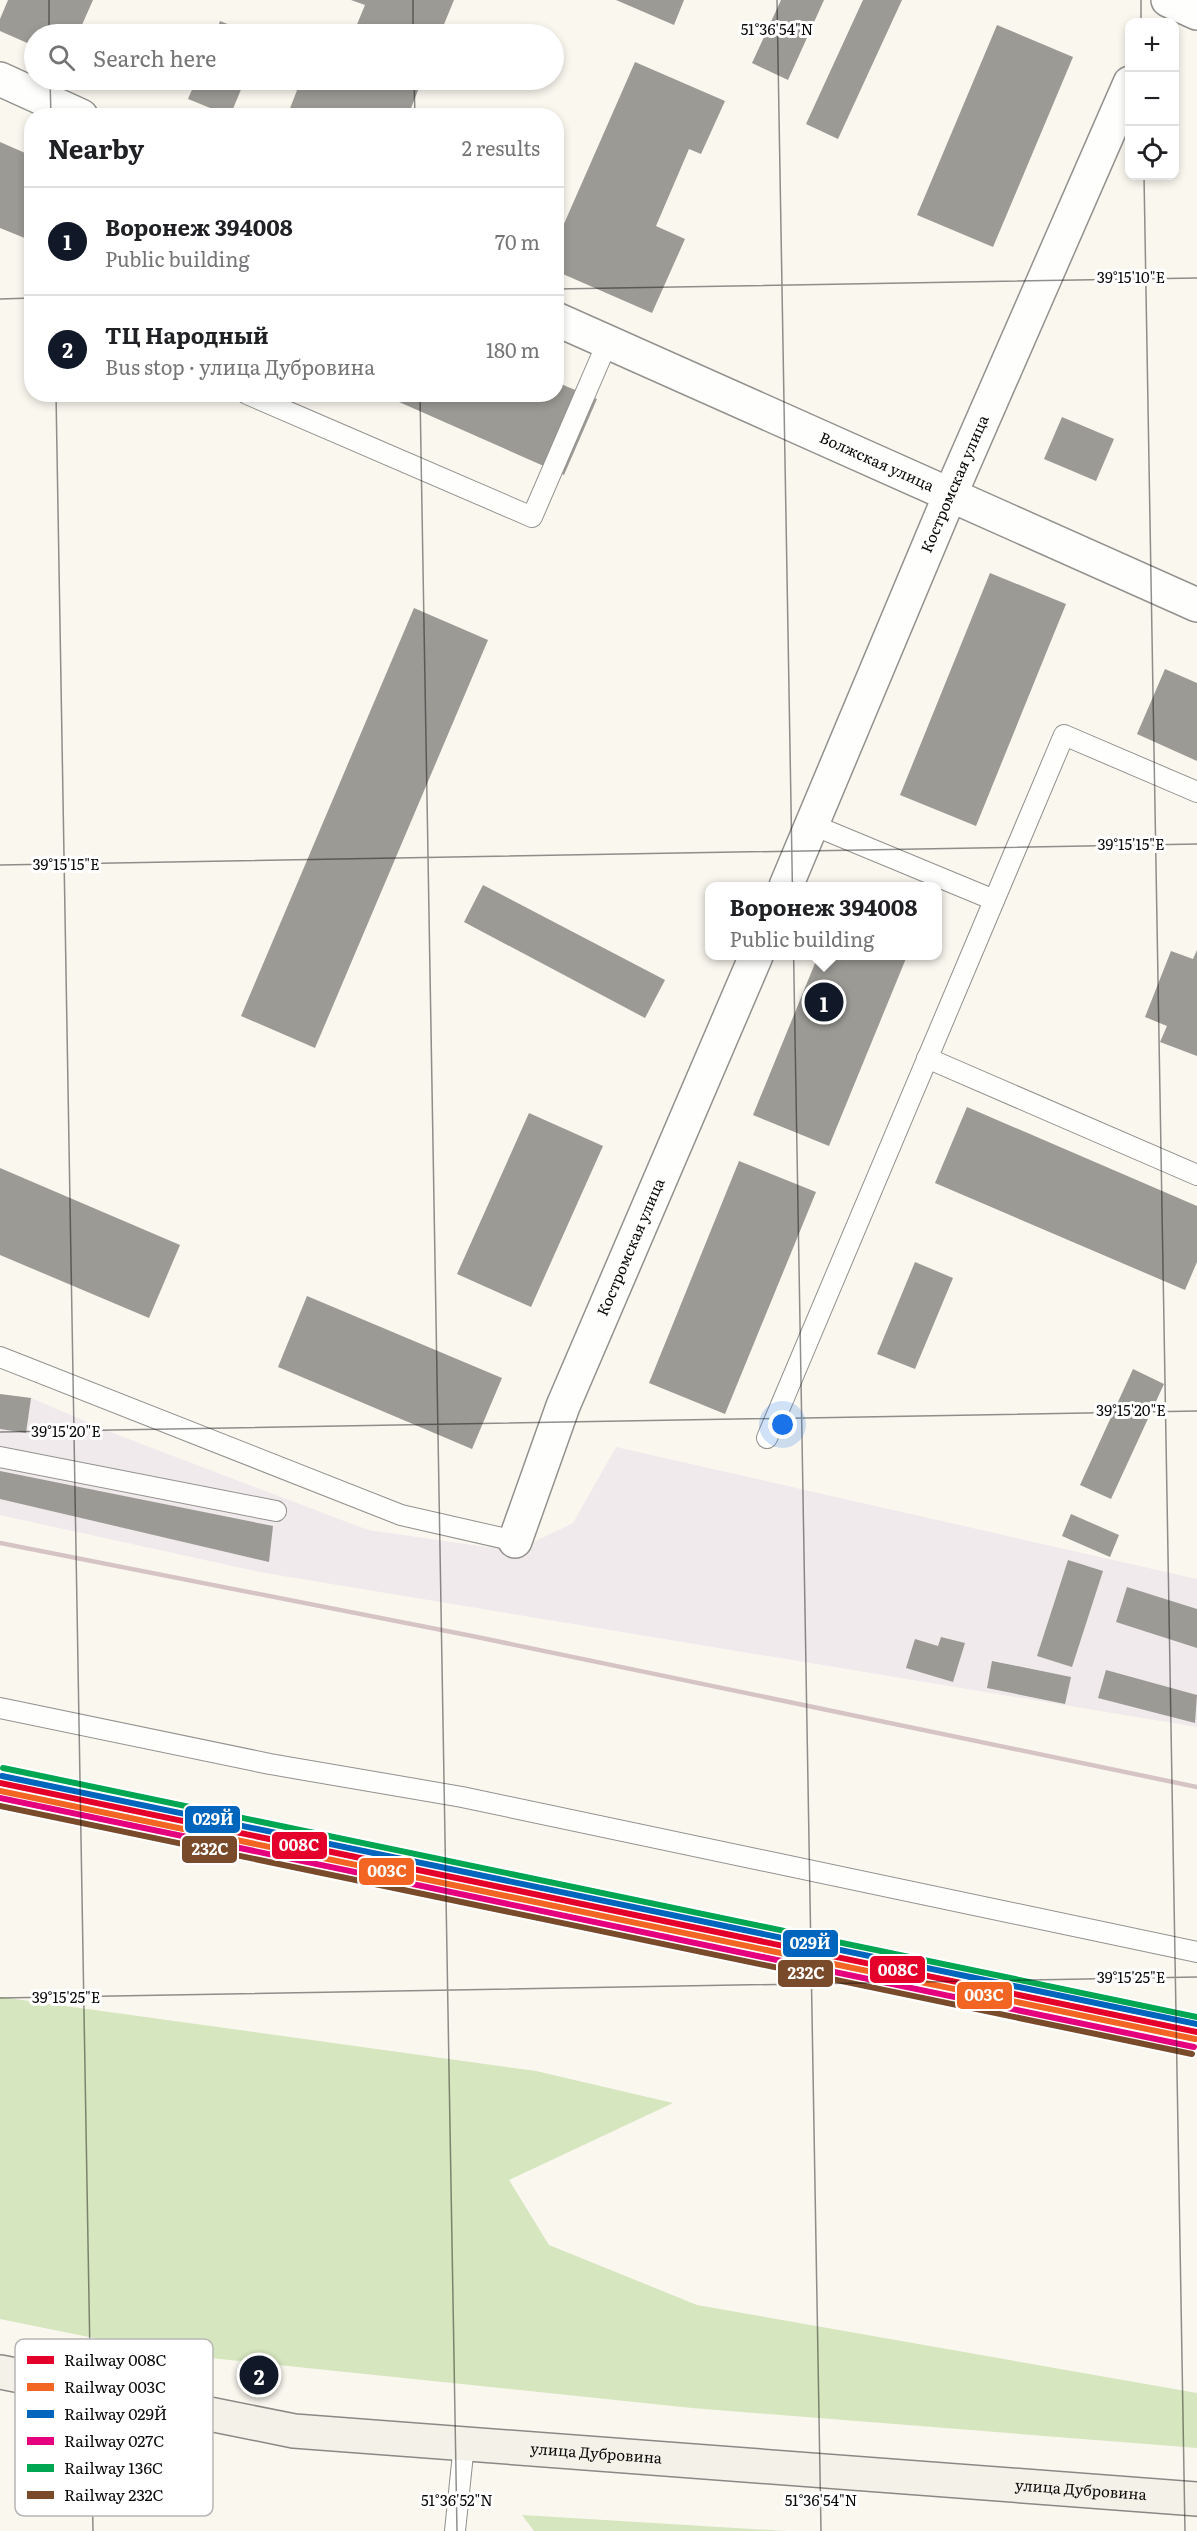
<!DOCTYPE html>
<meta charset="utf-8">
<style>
:root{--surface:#fff;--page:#f2f2f2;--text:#202124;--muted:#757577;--line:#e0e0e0;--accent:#111827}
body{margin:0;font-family:Literata,serif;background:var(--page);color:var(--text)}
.controls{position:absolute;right:18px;top:18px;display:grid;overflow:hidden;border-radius:12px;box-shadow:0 3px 9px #0003}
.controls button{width:54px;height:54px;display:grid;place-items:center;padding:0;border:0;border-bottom:2px solid var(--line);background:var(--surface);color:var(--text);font:30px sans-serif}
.you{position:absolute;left:783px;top:1425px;width:21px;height:21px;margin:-15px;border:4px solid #fff;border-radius:50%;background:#1a73e8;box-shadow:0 0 0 9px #1a73e833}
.badge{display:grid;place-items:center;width:39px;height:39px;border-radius:50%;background:var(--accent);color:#fff;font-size:20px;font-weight:700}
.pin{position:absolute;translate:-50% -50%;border:3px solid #fff;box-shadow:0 2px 6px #0006}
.popup{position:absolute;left:705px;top:882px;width:237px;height:78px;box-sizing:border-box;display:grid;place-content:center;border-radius:12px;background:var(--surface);filter:drop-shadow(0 2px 4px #0005);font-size:20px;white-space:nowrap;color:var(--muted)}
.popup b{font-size:22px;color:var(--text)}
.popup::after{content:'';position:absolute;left:50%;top:100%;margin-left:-12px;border:12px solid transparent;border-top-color:var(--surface)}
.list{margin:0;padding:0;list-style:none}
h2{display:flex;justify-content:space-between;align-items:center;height:78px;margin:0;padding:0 24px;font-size:26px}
h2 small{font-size:20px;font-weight:400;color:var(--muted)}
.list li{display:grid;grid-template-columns:39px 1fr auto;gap:18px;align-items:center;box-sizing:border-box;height:108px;padding:0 24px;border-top:2px solid var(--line)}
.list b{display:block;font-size:22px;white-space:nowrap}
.list p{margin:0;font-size:20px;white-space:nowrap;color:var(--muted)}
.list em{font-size:20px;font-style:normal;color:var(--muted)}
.icon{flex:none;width:33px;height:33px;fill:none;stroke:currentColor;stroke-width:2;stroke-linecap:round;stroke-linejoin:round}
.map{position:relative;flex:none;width:1197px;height:2531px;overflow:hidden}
.search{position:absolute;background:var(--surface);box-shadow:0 3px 9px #0003;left:24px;top:24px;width:540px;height:66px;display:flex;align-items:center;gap:15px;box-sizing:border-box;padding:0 21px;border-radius:33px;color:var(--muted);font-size:22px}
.panel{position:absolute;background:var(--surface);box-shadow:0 3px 9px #0003;left:24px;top:108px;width:540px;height:294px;border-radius:24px}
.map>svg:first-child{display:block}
.industrial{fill:#f0eaec}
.forest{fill:#d6e6be}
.building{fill:#9c9a95}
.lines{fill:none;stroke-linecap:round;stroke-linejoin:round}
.lane-casing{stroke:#93918e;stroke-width:22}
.street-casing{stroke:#93918e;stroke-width:36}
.secondary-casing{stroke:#898884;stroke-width:36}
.lane{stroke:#fefefd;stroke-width:20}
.street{stroke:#fefefd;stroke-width:33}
.secondary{stroke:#f4f2e8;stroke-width:33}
.rail{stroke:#d6c4c5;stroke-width:4.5}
.rail-1-casing{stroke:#fff;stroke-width:10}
.rail-2-casing{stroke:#fff;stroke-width:10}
.rail-3-casing{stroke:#fff;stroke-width:10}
.rail-4-casing{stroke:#fff;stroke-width:10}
.rail-5-casing{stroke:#fff;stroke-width:10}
.rail-6-casing{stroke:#fff;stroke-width:10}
.rail-1{stroke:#e4002b;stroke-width:6}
.rail-2{stroke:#f26522;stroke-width:6}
.rail-3{stroke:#0065bd;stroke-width:6}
.rail-4{stroke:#e5007d;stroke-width:6}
.rail-5{stroke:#00a651;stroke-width:6}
.rail-6{stroke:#7a4b2a;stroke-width:6}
.ticks{fill:none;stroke:#0b0b0b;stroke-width:1.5;stroke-opacity:0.45}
.labels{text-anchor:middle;stroke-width:6;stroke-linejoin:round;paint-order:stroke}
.street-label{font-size:15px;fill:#0b0b0b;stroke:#fff}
.key{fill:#fff;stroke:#b6b6b6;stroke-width:1.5}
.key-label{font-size:16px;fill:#0b0b0b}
.ticks-label{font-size:15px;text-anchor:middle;fill:#0b0b0b;stroke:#fff;stroke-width:6;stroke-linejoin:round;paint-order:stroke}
.line-badge{stroke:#fff;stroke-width:2}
.badge-label{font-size:16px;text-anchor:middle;font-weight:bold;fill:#fff}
</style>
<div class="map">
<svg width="1197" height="2531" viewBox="0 0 1197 2531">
<rect width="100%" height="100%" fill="#faf7ef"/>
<polygon class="industrial" points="0,1394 31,1398 118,1435 368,1530 515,1551 573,1523 616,1447 1197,1579 1197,1727 259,1572 0,1515"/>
<g class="forest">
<polygon points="0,1997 536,2071 673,2103 509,2180 549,2245 697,2305 1197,2393 1197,2448 692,2408 173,2354 0,2319"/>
<polygon points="522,2515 786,2531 534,2531"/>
</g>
<g class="building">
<polygon points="8,0 93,0 78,34 34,34 34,46 0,31 0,19"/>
<polygon points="351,0 454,0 440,34 353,34 365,5"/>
<polygon points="616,0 684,0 674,25"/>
<polygon points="781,0 824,0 788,80 752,63"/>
<polygon points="863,0 902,0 838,139 806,124"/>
<polygon points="220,21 252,34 215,34"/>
<polygon points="997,25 1073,57 993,247 917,215"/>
<polygon points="635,62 725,101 701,154 689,149 656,226 685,239 652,313 556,271 556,242"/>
<polygon points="196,80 245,80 230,116 188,99"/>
<polygon points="301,80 327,80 334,82 335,80 422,80 408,116 287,116"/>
<polygon points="0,142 32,156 32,241 0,228"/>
<polygon points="556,382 597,399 564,475 381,394 556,394"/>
<polygon points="1062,417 1114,439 1096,481 1044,459"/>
<polygon points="990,573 1066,604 976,826 900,795"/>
<polygon points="414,608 488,640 315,1048 241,1016"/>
<polygon points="1165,669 1197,683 1197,761 1137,734"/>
<polygon points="483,885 665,980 645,1018 464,922"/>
<polygon points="1197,950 1197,1056 1160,1042 1167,1026 1145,1017 1171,951 1193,959"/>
<polygon points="818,956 907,956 829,1146 753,1115"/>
<polygon points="967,1107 1197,1206 1197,1262 1185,1290 935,1183"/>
<polygon points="529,1113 603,1146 531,1307 457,1274"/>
<polygon points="739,1161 816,1192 725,1414 649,1383"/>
<polygon points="0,1168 180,1245 149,1318 0,1255"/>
<polygon points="915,1262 953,1278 915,1369 877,1354"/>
<polygon points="307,1296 502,1378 472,1449 278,1367"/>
<polygon points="1133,1369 1164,1384 1111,1499 1080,1485"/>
<polygon points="0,1394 31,1398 26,1433 0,1429"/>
<polygon points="0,1471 273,1526 269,1562 0,1499"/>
<polygon points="1071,1514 1119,1535 1110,1557 1062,1536"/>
<polygon points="1068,1560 1103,1571 1072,1667 1037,1656"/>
<polygon points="1127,1587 1197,1609 1197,1648 1116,1622"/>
<polygon points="941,1637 965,1643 953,1682 906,1668 915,1639 938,1646"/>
<polygon points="992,1661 1071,1677 1065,1704 987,1688"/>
<polygon points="1106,1670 1197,1695 1195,1723 1098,1698"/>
</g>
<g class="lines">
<g class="lane-casing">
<g id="lane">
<polyline points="247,394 532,517 608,341"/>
<polyline points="813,825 994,900"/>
<polyline points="927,1058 1197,1175"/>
<polyline points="0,1357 401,1515 515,1541"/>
<polyline points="767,1438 1064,735 1197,792"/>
<polyline points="0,1457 276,1511"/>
<polyline points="0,1708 270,1764 462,1797 1197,1952"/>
<polyline points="455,2531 464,2444"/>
</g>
</g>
<g class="street-casing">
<g id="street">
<polyline points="1168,0 1197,13"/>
<polyline points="0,79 81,116"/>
<path id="s1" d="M556 319 1197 605"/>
<path id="s2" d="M786 886 950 495 1130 83"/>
<path id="s3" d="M515 1541 563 1406 756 956"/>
</g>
</g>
<g class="secondary-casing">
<g id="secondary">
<path id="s4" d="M0 2372 294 2431 1197 2499"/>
</g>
</g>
<use href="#lane" class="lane"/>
<use href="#street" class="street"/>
<use href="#secondary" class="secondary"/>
<polyline class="rail" points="0,1543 472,1636 1197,1787"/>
<g class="rail-1-casing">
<polyline id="rail-1" points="0,1783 1197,2032"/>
</g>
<g class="rail-2-casing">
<polyline id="rail-2" points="0,1791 1195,2039"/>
</g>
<g class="rail-3-casing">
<polyline id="rail-3" points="2,1776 1197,2024"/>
</g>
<g class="rail-4-casing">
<polyline id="rail-4" points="0,1798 1194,2047"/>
</g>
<g class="rail-5-casing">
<polyline id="rail-5" points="3,1768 1197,2017"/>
</g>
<g class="rail-6-casing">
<polyline id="rail-6" points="0,1806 1192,2054"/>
</g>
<use href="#rail-1" class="rail-1"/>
<use href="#rail-2" class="rail-2"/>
<use href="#rail-3" class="rail-3"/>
<use href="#rail-4" class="rail-4"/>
<use href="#rail-5" class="rail-5"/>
<use href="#rail-6" class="rail-6"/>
</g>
<path class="ticks" d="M49 0V34M413 0V34M777 0 821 2531M1141 0V22M50 80 51 116M414 80 415 116M1144 176 1185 2531M556 289 1197 278M0 299 32 298M56 394 93 2531M420 394 457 2531M0 865 1197 844M0 1432 1197 1411M0 1998 1197 1977"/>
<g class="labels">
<g class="street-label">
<text dy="5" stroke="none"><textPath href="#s1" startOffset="351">Волжская улица</textPath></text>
<text dy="5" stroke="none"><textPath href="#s2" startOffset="436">Костромская улица</textPath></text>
<text dy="5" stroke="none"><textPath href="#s3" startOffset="316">Костромская улица</textPath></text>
<text dy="5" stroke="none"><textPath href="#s4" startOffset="603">улица Дубровина</textPath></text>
<text dy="5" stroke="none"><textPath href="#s4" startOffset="1089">улица Дубровина</textPath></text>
</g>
</g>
<rect x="15" y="2339" width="198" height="177" rx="9" class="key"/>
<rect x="27" y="2356" width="27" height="8" fill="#e4002b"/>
<rect x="27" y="2383" width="27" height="8" fill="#f26522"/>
<rect x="27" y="2410" width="27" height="8" fill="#0065bd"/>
<rect x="27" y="2437" width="27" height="8" fill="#e5007d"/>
<rect x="27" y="2464" width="27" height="8" fill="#00a651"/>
<rect x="27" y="2491" width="27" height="8" fill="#7a4b2a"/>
<g class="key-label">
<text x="64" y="2366">Railway 008С</text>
<text x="64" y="2393">Railway 003С</text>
<text x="64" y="2420">Railway 029Й</text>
<text x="64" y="2447">Railway 027С</text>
<text x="64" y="2474">Railway 136С</text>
<text x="64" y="2501">Railway 232C</text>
</g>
<g class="ticks-label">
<text x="777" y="35">51°36'54"N</text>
<text x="1131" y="283">39°15'10"E</text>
<text x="1131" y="850">39°15'15"E</text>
<text x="66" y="870">39°15'15"E</text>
<text x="1131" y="1416">39°15'20"E</text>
<text x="66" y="1437">39°15'20"E</text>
<text x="1131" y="1983">39°15'25"E</text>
<text x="66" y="2003">39°15'25"E</text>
<text x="457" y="2506">51°36'52"N</text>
<text x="821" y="2506">51°36'54"N</text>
</g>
<g class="line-badge">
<rect x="184" y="1805" width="57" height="29" rx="6" fill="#0065bd"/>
<rect x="271" y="1831" width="57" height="29" rx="6" fill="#e4002b"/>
<rect x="181" y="1835" width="57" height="29" rx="6" fill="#7a4b2a"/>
<rect x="358" y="1857" width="57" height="29" rx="6" fill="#f26522"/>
<rect x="782" y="1929" width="57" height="29" rx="6" fill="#0065bd"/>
<rect x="869" y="1955" width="57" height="29" rx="6" fill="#e4002b"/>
<rect x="777" y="1959" width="57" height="29" rx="6" fill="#7a4b2a"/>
<rect x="956" y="1981" width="57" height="29" rx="6" fill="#f26522"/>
</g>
<g class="badge-label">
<text x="213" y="1825">029Й</text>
<text x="299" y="1851">008С</text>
<text x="210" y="1855">232C</text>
<text x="387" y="1877">003С</text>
<text x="810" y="1949">029Й</text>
<text x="898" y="1976">008С</text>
<text x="806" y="1979">232C</text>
<text x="984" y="2001">003С</text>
</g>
</svg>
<div class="controls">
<button>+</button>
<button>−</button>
<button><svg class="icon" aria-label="locate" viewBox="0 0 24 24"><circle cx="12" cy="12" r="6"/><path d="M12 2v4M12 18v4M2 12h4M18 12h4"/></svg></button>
</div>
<div class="you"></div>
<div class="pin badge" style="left:824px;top:1002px">1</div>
<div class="popup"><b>Воронеж 394008</b>Public building</div>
<div class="pin badge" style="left:259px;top:2375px">2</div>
<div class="search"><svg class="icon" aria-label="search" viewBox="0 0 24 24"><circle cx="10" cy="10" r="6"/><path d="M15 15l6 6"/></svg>Search here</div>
<section class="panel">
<h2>Nearby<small>2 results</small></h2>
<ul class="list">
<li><span class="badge">1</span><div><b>Воронеж 394008</b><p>Public building</p></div><em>70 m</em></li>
<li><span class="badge">2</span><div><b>ТЦ Народный</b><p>Bus stop · улица Дубровина</p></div><em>180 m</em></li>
</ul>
</section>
</div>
